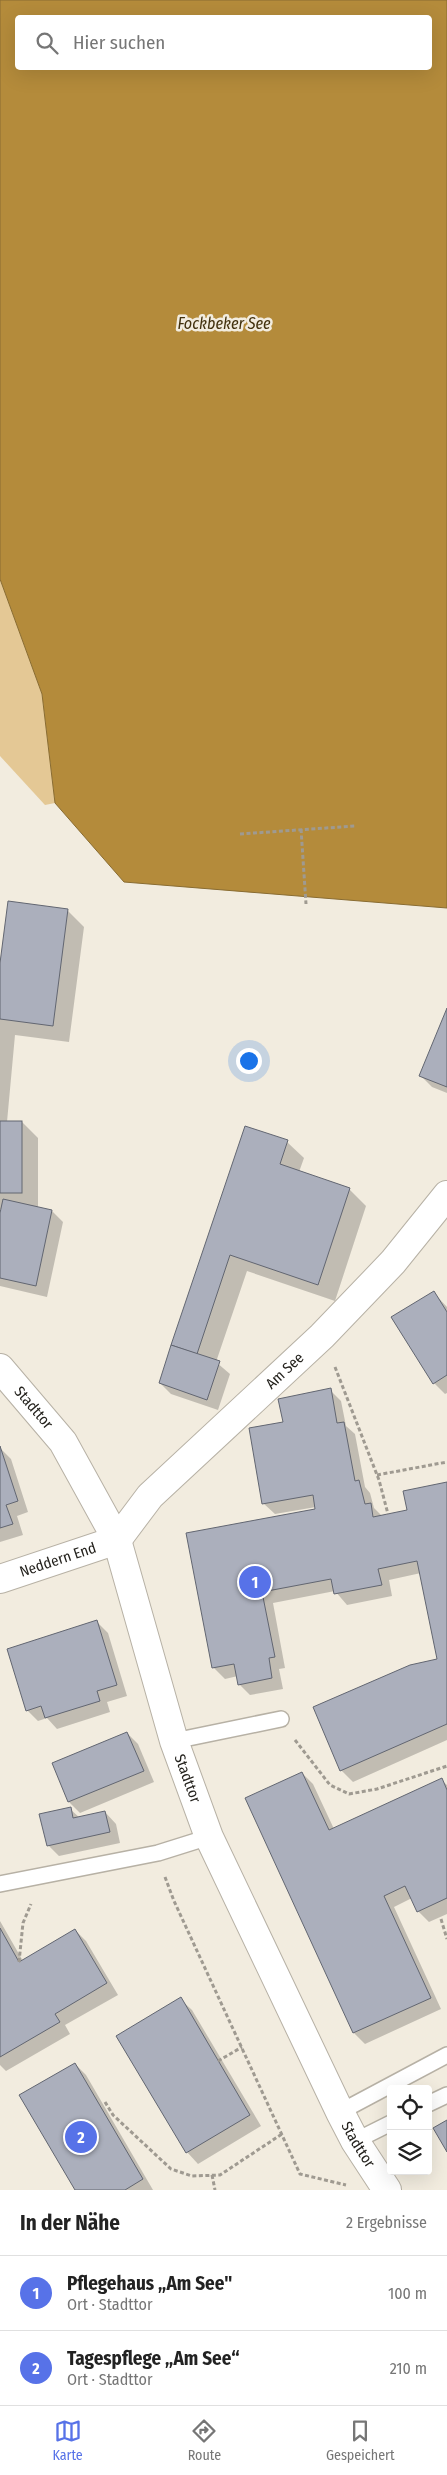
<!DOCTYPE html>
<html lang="de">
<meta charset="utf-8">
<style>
:root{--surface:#fff;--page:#f2f2f2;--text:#222;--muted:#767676;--line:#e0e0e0;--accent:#5772e8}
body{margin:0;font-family:"Fira Sans Condensed",sans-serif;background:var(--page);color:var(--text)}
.controls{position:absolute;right:15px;bottom:15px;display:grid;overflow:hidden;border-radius:5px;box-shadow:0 5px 20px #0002}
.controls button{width:45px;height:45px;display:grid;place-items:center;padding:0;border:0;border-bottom:1px solid var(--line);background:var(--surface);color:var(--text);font:25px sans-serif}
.you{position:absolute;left:248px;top:1060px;width:18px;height:18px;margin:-12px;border:4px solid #fff;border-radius:50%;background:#1a73e8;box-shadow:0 0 0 8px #1a73e833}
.badge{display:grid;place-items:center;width:32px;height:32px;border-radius:50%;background:var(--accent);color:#fff;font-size:16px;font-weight:700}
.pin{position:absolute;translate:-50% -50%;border:2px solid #fff;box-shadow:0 1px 5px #0006}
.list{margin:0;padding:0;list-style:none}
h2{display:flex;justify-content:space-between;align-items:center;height:65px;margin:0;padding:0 20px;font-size:21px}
h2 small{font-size:16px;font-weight:400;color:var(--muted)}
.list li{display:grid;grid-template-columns:32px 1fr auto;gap:15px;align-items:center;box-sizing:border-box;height:75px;padding:0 20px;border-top:1px solid var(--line)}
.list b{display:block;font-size:19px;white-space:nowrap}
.list p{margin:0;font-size:16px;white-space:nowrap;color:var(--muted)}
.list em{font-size:16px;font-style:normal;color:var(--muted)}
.icon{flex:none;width:28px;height:28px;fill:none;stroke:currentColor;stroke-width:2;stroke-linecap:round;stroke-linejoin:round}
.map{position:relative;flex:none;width:447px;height:2190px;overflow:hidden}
.search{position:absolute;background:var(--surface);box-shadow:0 5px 20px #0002;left:15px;right:15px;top:15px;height:55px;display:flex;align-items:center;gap:12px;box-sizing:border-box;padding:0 18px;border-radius:5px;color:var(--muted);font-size:19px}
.sheet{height:215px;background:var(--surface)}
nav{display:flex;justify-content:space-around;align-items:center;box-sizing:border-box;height:70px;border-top:1px solid var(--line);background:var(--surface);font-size:14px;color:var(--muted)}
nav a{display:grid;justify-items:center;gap:2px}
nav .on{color:var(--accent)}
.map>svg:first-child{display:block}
.green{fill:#e4c895}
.water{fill:#b48b3b;stroke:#896c32;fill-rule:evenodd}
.shadow{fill:#0003}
.building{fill:#abafbc;stroke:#626671}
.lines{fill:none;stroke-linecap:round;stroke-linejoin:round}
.lane-casing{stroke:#b7b1a5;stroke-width:18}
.street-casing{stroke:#b7b1a5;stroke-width:30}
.path{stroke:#9f9a91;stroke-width:3;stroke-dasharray:4 2.5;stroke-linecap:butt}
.lane{stroke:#fff;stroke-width:15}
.street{stroke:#fff;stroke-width:28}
.labels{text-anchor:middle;stroke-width:5;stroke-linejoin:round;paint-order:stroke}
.street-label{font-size:15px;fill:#24221d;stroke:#f2ecdf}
.water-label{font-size:16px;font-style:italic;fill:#42310e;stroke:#f2ecdf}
</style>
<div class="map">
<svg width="447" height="2190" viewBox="0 0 447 2190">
<rect width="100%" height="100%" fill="#f2ecdf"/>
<polygon class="green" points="0,579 42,694 55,803 45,805 0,756"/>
<path class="water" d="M0 0H447V908L124 882 55 803 42 694 0 579ZM18 18H430V68H18Z"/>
<g class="shadow">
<polygon points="67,910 84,927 69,1042 15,1035 7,1122 22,1122 38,1138 38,1208 52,1211 63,1222 47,1297 0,1286 0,1219 2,1209 0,1209 0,972"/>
<polygon points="447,1011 447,1093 432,1087 421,1076"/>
<polygon points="287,1142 304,1158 299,1172 350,1190 366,1206 335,1301 247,1271 216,1362 230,1374 218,1410 171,1394 160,1383"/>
<polygon points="433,1292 447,1307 447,1393 445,1394 434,1383"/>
<polygon points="330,1390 341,1401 346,1426 355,1434 365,1487 370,1493 374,1508 382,1516 408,1511 447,1483 447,1740 353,1782 341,1770 438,1660 421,1573 389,1580 392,1596 347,1605 335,1591 273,1603 285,1668 279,1669 283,1689 250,1695 239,1684 238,1676 225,1679 213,1667 187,1534 316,1510 316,1507 275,1514 263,1503 284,1423"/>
<polygon points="0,1448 11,1459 28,1512 17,1516 23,1535 0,1542"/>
<polygon points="97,1622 108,1633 127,1696 107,1702 110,1712 57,1729 47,1718 38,1721 27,1710"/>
<polygon points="127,1733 138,1744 154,1782 80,1813 69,1802 53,1764"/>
<polygon points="302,1773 313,1784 334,1829 441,1780 447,1785 447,1914 429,1922 418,1911 412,1898 394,1907 441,2009 365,2044 354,2033"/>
<polygon points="70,1809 80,1818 105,1812 116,1824 120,1843 59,1856 48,1845"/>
<polygon points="0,1921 23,1961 75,1930 86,1941 118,1995 65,2025 70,2034 6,2071 0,2065"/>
<polygon points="180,1999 192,2010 261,2126 198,2164 187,2152"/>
<polygon points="75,2064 86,2075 153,2190 77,2190"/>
</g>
<g class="building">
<polygon points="8,901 68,909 53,1026 0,1019 0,963"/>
<polygon points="447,1008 447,1087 419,1076"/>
<rect x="0" y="1121" width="22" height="72"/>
<polygon points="245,1126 288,1140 280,1164 350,1188 318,1285 230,1255 197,1354 171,1345"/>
<polygon points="3,1199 52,1210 36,1286 0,1278 0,1213"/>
<polygon points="434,1291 447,1312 447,1375 433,1384 391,1317"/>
<polygon points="171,1345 220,1361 207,1400 159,1383"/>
<polygon points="331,1388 337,1423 344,1422 355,1481 359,1480 365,1504 371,1503 373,1517 407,1510 403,1491 447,1482 447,1724 340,1771 313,1707 410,1665 437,1659 417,1561 378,1569 382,1585 334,1594 331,1579 262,1592 275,1657 269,1658 272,1678 238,1685 234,1664 212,1668 186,1533 315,1509 313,1495 262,1504 249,1428 283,1422 278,1399"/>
<polygon points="0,1446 18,1501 6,1505 13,1524 0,1528"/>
<polygon points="97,1620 117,1685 97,1691 100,1701 45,1718 41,1706 26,1711 7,1649"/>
<polygon points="127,1732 144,1771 68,1802 52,1763"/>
<polygon points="302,1772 329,1830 442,1778 447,1790 447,1898 417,1912 405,1886 384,1896 431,1998 353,2033 245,1798"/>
<polygon points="71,1807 73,1818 105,1811 110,1832 47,1846 39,1814"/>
<polygon points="0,1928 19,1962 75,1929 107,1983 55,2014 60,2022 0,2057"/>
<polygon points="181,1997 250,2115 186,2153 116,2036"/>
<polygon points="75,2063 143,2179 125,2190 75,2190 19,2095"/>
<polygon points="447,2120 447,2152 433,2128"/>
</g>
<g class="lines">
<g class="lane-casing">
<g id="lane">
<polyline points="174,1741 281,1719"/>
<polyline points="0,1884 158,1853 209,1837"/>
<polyline points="428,2104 447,2095"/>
<polyline points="340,2112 447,2055"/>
<polyline points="355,2141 391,2123"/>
</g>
</g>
<g class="street-casing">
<g id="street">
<path id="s1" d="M0 1368 63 1442 117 1540 174 1741 209 1837 340 2112 355 2141 387 2190"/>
<path id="s2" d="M117 1540 150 1496 322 1336 393 1262 447 1195"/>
<path id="s3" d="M0 1579 117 1540"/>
</g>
</g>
<g class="path">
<polyline points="301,829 306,904"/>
<polyline points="240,834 355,826"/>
<polyline points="335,1367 379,1480 388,1514"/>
<polyline points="377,1475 447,1462"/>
<polyline points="295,1740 330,1785 349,1794 377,1789 447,1766"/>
<polyline points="165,1877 174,1901 300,2174 346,2185"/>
<polyline points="441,1919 447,1939"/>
<polyline points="19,1962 23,1923 31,1904"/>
<polyline points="218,2061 242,2047"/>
<polyline points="105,2102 113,2115 171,2169 192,2176 220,2175 282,2134"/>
<polyline points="212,2175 215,2190"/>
</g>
<use href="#lane" class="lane"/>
<use href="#street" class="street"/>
</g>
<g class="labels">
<g class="street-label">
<text dy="5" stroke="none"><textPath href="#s2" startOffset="239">Am See</textPath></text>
<text dy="5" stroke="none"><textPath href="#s1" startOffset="52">Stadttor</textPath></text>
<text dy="5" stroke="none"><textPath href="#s3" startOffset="61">Neddern End</textPath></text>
<text dy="5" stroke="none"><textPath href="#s1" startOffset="458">Stadttor</textPath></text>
<text dy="5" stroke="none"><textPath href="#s1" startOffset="862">Stadttor</textPath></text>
</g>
<g class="water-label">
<text x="224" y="329">Fockbeker See</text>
</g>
</g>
</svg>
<div class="controls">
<button><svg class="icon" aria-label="locate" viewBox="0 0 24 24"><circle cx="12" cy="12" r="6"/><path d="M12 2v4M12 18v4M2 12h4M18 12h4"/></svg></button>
<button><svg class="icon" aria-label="layers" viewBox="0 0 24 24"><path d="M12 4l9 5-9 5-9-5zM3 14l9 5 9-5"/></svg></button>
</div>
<div class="you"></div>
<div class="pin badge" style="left:255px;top:1582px">1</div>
<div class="pin badge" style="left:81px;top:2137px">2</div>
<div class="search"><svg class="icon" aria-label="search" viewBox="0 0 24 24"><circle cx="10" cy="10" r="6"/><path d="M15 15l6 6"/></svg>Hier suchen</div>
</div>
<section class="sheet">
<h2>In der Nähe<small>2 Ergebnisse</small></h2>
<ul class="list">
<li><span class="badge">1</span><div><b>Pflegehaus „Am See&quot;</b><p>Ort · Stadttor</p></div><em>100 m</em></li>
<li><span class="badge">2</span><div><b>Tagespflege „Am See“</b><p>Ort · Stadttor</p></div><em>210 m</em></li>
</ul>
</section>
<nav>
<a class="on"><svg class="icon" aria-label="map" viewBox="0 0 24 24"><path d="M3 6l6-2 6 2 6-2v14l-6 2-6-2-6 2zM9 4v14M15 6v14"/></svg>Karte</a>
<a><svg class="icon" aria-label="directions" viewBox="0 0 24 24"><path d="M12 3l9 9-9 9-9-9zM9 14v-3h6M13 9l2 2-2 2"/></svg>Route</a>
<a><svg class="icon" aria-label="saved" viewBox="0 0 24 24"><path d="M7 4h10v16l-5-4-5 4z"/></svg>Gespeichert</a>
</nav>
